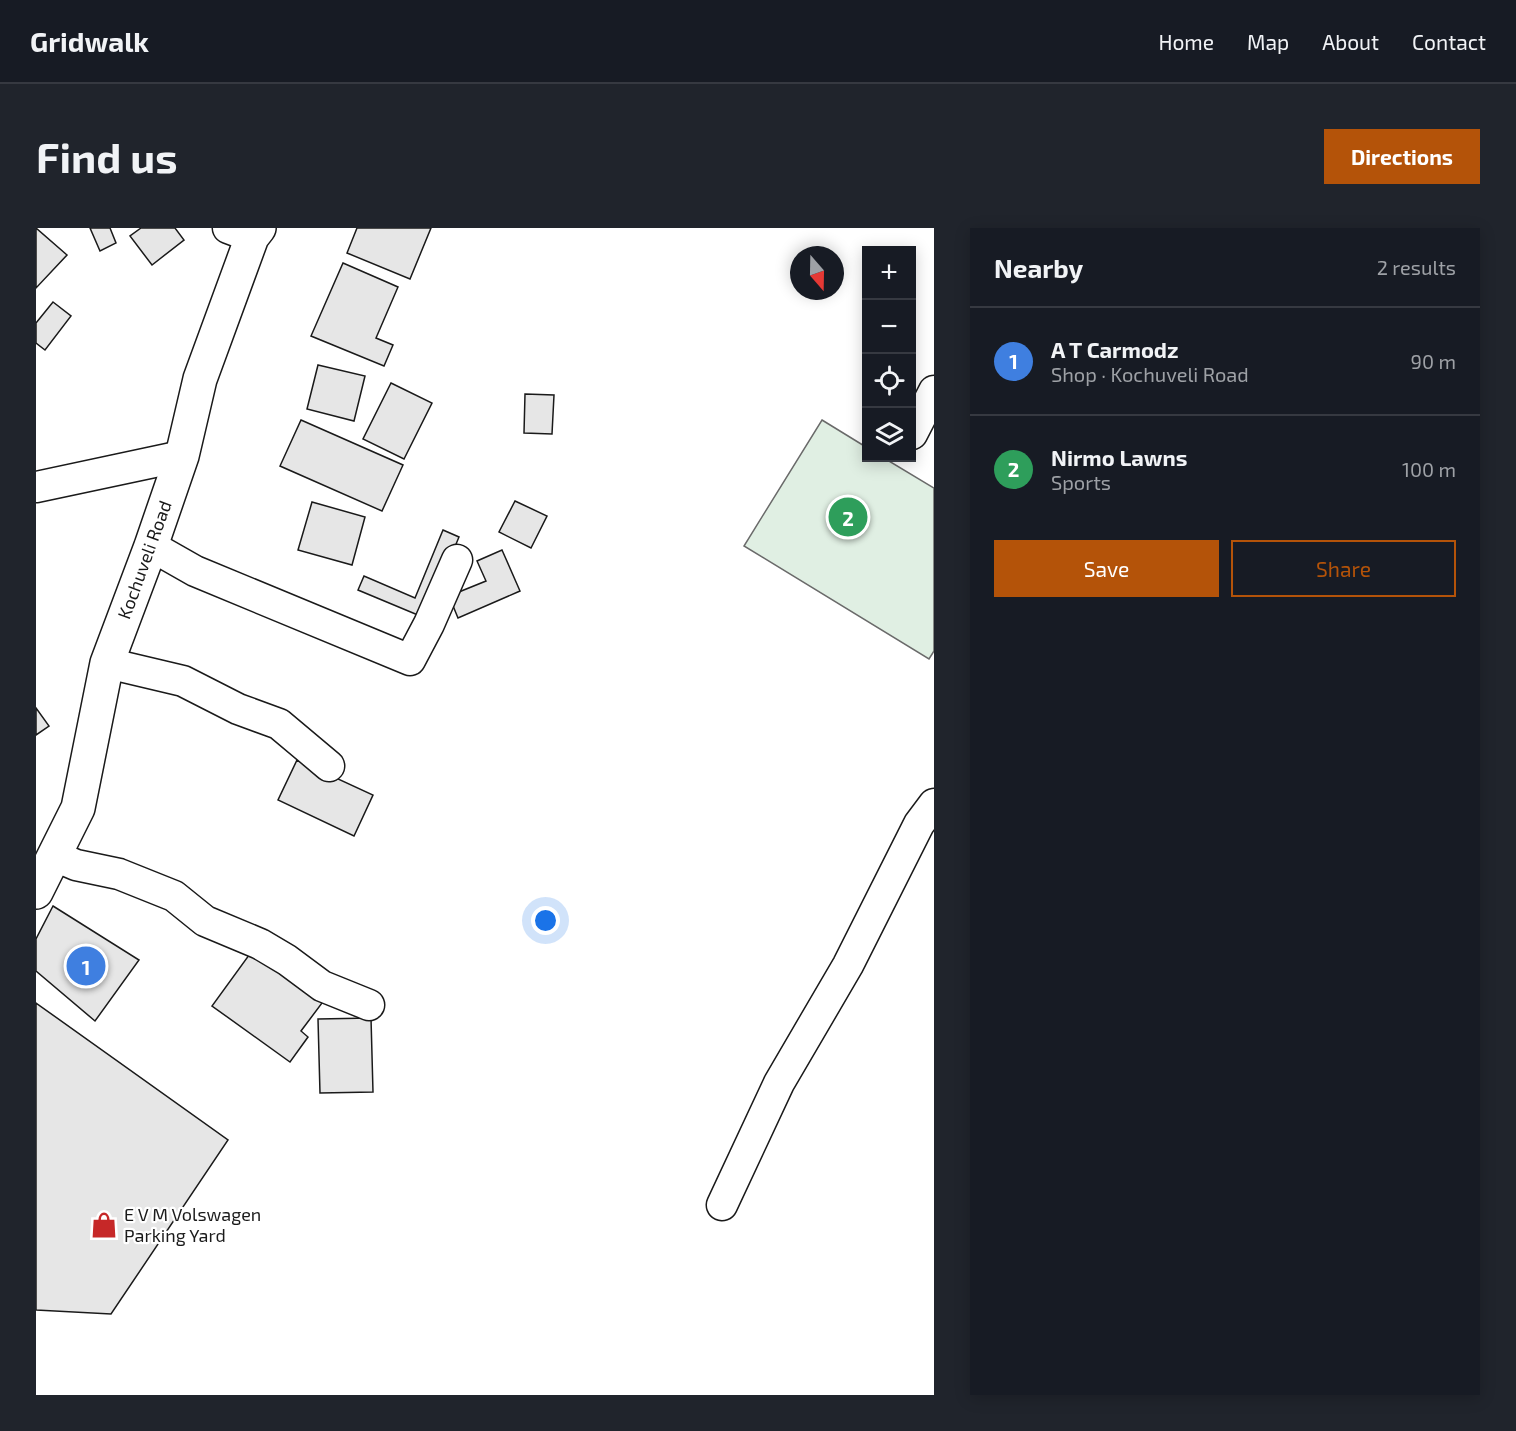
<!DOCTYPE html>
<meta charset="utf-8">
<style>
:root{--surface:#171b24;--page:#20242c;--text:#f1f3f6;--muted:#9ea1a6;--line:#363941;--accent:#b45309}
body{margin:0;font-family:"Exo 2",sans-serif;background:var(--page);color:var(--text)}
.controls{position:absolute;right:18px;top:18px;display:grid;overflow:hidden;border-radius:0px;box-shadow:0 3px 15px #0003}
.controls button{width:54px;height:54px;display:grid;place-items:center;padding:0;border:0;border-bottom:2px solid var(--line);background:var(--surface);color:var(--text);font:30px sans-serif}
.compass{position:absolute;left:754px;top:18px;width:54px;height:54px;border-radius:50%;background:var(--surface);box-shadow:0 3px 15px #0003;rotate:160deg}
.you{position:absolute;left:510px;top:693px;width:21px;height:21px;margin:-15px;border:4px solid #fff;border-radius:50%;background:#1a73e8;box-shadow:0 0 0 9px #1a73e833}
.badge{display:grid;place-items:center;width:39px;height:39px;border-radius:50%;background:var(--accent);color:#fff;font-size:20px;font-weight:700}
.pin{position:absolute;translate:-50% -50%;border:3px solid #fff;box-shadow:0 2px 6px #0006}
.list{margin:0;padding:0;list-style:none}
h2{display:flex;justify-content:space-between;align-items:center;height:78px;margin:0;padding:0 24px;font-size:26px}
h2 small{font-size:20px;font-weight:400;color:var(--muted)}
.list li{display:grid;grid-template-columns:39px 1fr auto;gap:18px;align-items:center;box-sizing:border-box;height:108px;padding:0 24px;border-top:2px solid var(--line)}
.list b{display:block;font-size:22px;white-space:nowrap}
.list p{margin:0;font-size:20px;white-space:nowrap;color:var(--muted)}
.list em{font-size:20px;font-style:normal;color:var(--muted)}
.actions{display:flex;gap:12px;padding:18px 24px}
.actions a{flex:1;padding:14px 0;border:2px solid var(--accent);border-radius:0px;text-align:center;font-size:21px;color:var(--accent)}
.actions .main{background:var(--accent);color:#fff}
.icon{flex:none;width:33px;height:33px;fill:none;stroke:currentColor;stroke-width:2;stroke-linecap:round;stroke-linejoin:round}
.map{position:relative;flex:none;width:898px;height:1167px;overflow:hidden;border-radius:0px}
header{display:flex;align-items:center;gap:36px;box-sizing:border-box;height:84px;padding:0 30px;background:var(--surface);border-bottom:2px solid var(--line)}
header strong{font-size:28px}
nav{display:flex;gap:33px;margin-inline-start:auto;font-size:21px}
.intro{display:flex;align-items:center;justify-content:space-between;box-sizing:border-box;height:144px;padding:0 36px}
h1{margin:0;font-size:42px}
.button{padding:15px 27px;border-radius:0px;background:var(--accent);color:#fff;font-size:21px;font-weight:700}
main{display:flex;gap:36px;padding:0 36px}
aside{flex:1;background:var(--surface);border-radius:0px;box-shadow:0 3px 15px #0003}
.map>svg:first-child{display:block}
.green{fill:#e0efe3;stroke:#6a6a6a;stroke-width:1.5}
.building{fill:#e6e6e6;stroke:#1a1a1a;stroke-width:1.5}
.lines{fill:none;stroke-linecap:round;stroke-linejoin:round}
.street-casing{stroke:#1a1a1a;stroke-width:33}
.secondary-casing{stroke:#1a1a1a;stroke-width:36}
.street{stroke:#fff;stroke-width:30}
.secondary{stroke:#fff;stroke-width:33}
.labels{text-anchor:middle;stroke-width:4.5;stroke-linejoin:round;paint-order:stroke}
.street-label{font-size:18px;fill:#1a1a1a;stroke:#fff}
.poi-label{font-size:18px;fill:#1a1a1a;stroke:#fff;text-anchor:start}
</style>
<header>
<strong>Gridwalk</strong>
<nav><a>Home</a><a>Map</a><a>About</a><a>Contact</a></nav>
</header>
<div class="intro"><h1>Find us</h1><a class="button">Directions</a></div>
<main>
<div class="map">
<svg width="898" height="1167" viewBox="0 0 898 1167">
<rect width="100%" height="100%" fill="#fff"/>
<polygon class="green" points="786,192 830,219 830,230 848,230 898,260 898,423 893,431 708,318"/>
<g class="building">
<polygon points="0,0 31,27 0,60"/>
<polygon points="54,0 74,0 80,15 64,23"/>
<polygon points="105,0 139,0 148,12 116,37 94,8"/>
<polygon points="321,0 395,0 374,51 311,25"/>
<polygon points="307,35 362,59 340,110 357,117 348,138 275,108"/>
<polygon points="17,74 35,88 9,122 0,115 0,95"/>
<polygon points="282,137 329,148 318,193 271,181"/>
<polygon points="355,155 396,175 368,231 327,211"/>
<polygon points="489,166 518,167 516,206 488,205"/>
<polygon points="265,192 367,237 346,283 244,238"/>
<polygon points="479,273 511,288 495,320 463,304"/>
<polygon points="276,274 329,289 316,337 262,322"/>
<polygon points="407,302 423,309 389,390 322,362 328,348 379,370"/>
<polygon points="466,322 484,363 422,390 413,368 450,353 441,333"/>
<polygon points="0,480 13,498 0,507"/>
<polygon points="261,532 337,567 318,608 242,572"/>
<polygon points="17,678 103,732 59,793 0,743 0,711"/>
<polygon points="224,712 295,763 265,803 272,809 254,834 176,778"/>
<polygon points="0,775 192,912 75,1086 0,1082"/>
<polygon points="335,790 337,864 284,865 282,791"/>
</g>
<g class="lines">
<g class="street-casing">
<g id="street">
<polyline points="192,0 216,9"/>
<polyline points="876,206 898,163"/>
<polyline points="0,259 146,228"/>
<polyline points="115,318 159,343 374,432 393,396 421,332"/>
<polyline points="71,435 147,453 202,481 243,496 293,538"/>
<polyline points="19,628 40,637 83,646 138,668 169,693 224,716 251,732 286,758 333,777"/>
<polyline points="686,977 743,855 812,737 883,596 898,576"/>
</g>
</g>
<g class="secondary-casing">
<polyline id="secondary" points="0,664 42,580 71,435 115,318 146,228 164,151 216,9 223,0"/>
</g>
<use href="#street" class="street"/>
<use href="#secondary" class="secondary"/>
</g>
<defs>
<g id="shop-bare" transform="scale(2.07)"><path d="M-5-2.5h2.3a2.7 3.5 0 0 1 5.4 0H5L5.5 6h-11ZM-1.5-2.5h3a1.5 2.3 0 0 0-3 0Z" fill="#c62828" stroke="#fff" stroke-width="2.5" paint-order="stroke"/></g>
</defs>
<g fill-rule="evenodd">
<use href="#shop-bare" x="68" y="997"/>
</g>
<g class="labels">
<g class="street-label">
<text transform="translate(109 332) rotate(-70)" y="6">Kochuveli Road</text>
</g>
<g class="poi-label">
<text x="88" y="993">E V M Volswagen<tspan x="88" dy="21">Parking Yard</tspan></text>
</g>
</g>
</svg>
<div class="controls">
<button>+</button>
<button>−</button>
<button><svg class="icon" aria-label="locate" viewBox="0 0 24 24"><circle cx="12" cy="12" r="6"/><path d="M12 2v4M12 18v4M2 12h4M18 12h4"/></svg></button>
<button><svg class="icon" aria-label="layers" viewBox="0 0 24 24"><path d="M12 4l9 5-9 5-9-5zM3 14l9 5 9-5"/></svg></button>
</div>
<svg class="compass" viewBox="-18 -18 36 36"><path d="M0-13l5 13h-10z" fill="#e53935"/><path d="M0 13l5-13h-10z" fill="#9ea1a6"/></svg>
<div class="you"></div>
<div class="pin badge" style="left:50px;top:738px;background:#3f7fe0">1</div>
<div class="pin badge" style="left:812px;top:289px;background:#2e9e5b">2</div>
</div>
<aside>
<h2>Nearby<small>2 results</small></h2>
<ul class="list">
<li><span class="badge" style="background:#3f7fe0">1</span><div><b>A T Carmodz</b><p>Shop · Kochuveli Road</p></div><em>90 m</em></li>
<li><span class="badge" style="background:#2e9e5b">2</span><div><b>Nirmo Lawns</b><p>Sports</p></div><em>100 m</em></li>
</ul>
<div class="actions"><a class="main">Save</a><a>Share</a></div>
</aside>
</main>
